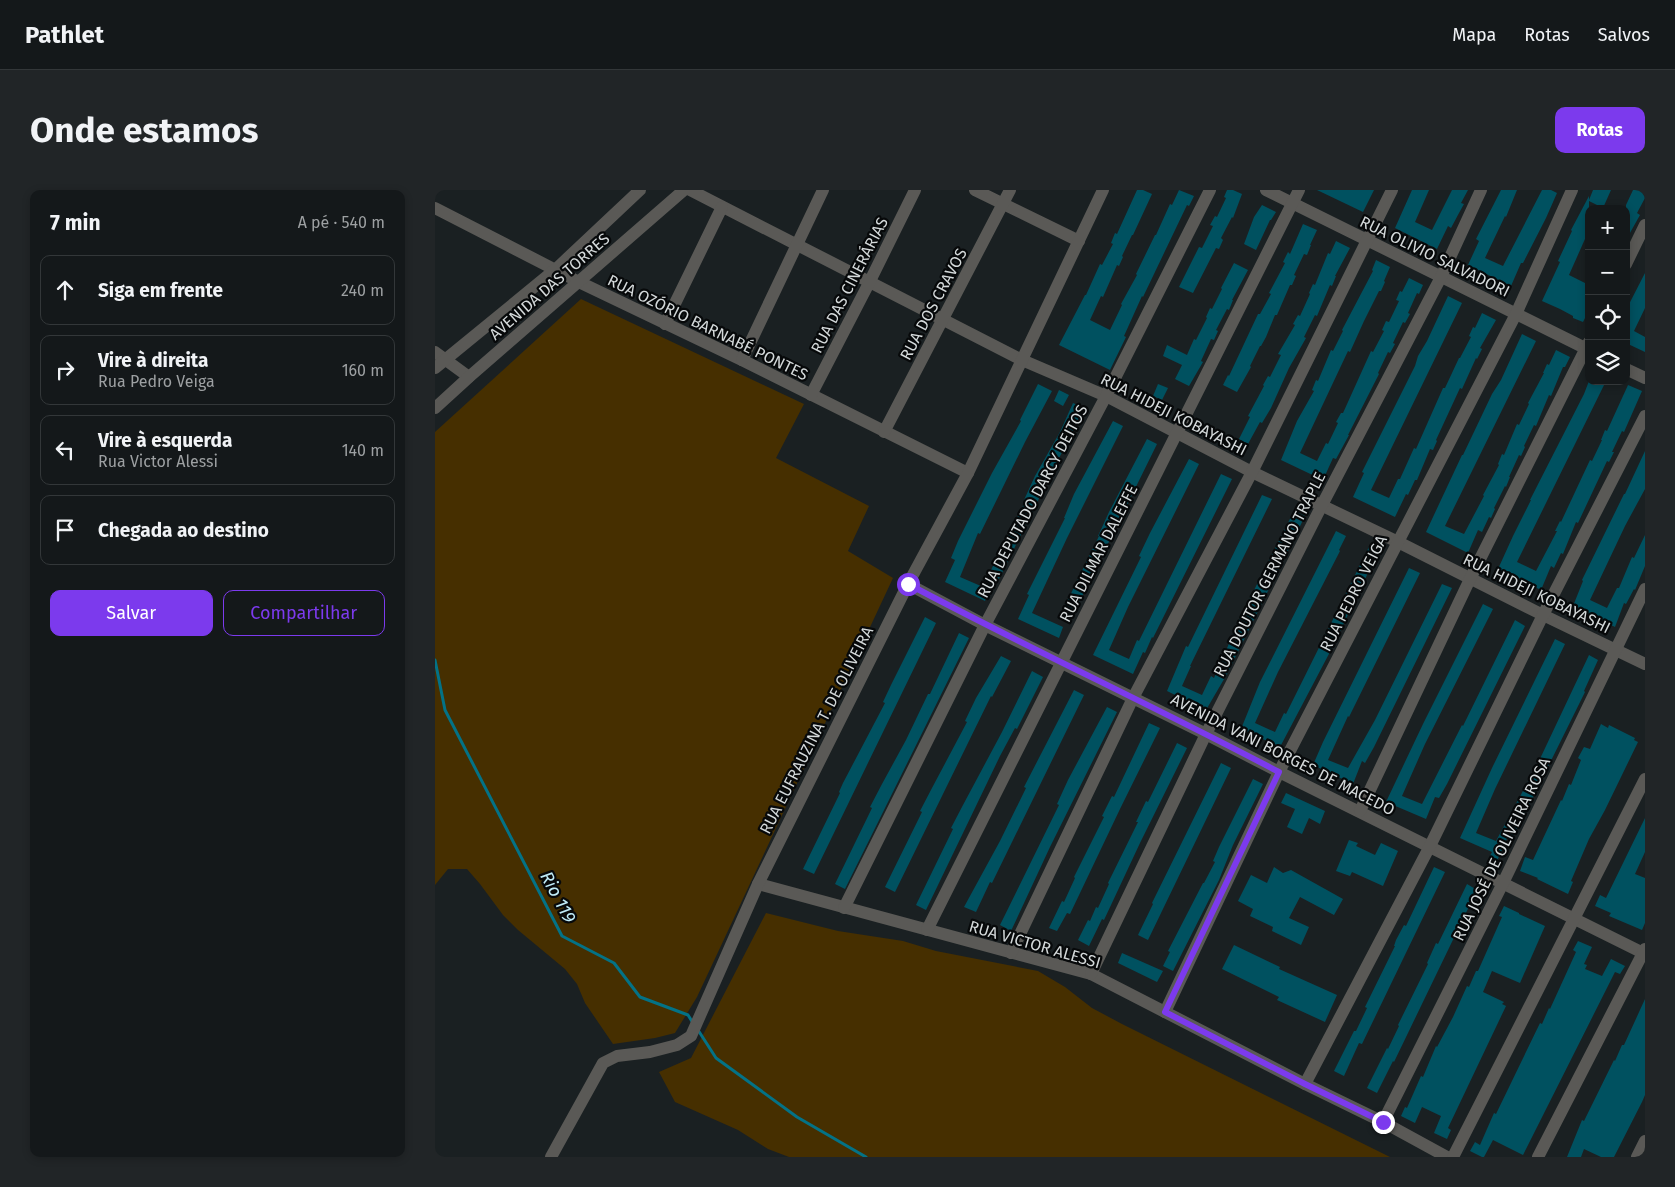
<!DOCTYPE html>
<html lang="pt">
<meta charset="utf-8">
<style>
:root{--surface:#14181a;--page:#212527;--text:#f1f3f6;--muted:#9da0a2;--line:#333739;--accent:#7c3aed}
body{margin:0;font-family:"Fira Sans",sans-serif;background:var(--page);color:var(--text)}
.controls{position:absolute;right:15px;top:15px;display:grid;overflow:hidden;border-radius:10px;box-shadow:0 2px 8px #0003}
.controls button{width:45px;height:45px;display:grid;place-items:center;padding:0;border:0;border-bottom:1px solid var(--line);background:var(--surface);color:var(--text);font:25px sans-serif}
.stop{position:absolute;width:15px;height:15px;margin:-11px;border:4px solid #7c3aed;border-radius:50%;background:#fff}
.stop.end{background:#7c3aed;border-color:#fff;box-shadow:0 1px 5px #0008}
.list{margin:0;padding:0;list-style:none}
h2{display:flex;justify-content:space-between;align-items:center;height:65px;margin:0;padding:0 20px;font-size:21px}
h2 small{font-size:16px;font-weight:400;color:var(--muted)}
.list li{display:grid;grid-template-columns:32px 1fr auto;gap:15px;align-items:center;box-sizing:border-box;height:70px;margin:0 10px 10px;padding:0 10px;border:1px solid var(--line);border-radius:10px}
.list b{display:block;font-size:19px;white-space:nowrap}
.list p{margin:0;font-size:16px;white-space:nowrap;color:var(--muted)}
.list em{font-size:16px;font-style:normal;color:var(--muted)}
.actions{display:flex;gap:10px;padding:15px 20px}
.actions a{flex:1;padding:11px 0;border:1px solid var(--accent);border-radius:10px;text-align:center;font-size:18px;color:var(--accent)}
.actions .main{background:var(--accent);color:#fff}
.icon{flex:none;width:28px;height:28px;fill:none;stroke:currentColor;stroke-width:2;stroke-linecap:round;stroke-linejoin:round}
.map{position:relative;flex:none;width:1210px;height:967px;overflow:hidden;border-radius:10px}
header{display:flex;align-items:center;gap:30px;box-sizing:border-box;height:70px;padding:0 25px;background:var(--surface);border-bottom:1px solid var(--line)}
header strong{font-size:24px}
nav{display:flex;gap:28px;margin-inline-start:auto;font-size:18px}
.intro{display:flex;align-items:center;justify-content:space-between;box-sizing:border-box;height:120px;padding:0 30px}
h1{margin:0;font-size:35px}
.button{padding:12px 22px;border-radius:10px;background:var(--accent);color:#fff;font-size:18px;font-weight:700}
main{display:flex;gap:30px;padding:0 30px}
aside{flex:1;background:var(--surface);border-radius:10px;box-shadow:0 2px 8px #0003}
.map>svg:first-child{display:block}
.green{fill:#462f00}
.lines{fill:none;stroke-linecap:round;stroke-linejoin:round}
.stream{stroke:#037286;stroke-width:3}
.building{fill:#005160}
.minor{stroke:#5a5956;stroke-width:12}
.route{stroke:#7c3aed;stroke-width:6}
.labels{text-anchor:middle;stroke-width:4.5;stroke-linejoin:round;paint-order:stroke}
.street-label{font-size:16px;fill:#d4d9da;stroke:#07090a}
.water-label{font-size:18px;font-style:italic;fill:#c0ecf8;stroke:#07090a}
</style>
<header>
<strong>Pathlet</strong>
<nav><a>Mapa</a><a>Rotas</a><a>Salvos</a></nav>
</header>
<div class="intro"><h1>Onde estamos</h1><a class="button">Rotas</a></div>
<main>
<aside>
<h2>7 min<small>A pé · 540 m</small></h2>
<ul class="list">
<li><svg class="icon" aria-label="ahead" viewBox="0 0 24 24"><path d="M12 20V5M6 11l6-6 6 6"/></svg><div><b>Siga em frente</b></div><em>240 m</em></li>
<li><svg class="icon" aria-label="right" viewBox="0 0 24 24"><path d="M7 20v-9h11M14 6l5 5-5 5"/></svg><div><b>Vire à direita</b><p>Rua Pedro Veiga</p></div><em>160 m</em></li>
<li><svg class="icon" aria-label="left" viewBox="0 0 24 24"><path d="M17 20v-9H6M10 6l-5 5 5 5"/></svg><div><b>Vire à esquerda</b><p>Rua Victor Alessi</p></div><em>140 m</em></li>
<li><svg class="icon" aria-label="arrive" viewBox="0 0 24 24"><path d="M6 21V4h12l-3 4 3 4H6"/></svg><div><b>Chegada ao destino</b></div></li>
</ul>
<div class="actions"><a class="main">Salvar</a><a>Compartilhar</a></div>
</aside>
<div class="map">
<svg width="1210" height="967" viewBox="0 0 1210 967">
<rect width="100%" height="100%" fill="#1a2022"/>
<g class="green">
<polygon points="146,109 369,214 341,268 434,316 413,361 458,388 262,807 240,843 220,848 178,854 150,813 142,794 130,779 83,740 68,725 45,694 32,679 13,679 0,695 0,242"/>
<polygon points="331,723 403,741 468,751 501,761 603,781 630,797 657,818 687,834 955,967 354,967 333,959 303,940 240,912 224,882 256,868"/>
</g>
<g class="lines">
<g class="stream">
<polyline points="0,470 10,520 127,746 179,773 205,807 253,825 258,833"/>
<polyline points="263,840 281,868 362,927 431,967"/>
</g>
</g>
<g class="building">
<polygon points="702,0 708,0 717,4 698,45 697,45 687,66 688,67 684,76 682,75 668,107 666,106 655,130 675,140 687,115 686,114 702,85 701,84 720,45 721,45 735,14 737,15 744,0 759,6 754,16 752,15 708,107 707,106 689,146 691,147 675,180 624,155 650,105 651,105 665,74 667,75 678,54 676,53 680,43 682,44"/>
<polygon points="792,0 798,0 807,4 798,28 797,27 786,48 788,50 784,59 781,58 758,103 744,97 764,57 767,58 778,36 775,35 780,26 782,27 791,8 789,7"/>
<polygon points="882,0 939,0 928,22"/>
<polygon points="977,0 994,0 980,32 997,40 1017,0 1033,0 1026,13 1029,14 1024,23 1016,38 1013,36 1002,59 960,38"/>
<polygon points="1066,0 1082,0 1071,27 1070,26 1050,68 1068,76 1107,0 1116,0 1122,3 1111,28 1088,73 1086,73 1076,96 1033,75 1044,51 1041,49"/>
<polygon points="1158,0 1176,0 1168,18 1154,11 1154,40 1134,85 1154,95 1154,120 1148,132 1138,128 1138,126 1125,119 1107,111 1125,72 1123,71 1137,41 1136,40 1154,6 1154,10"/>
<polygon points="1198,0 1210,0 1210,8 1202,23 1205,25 1191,50 1191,15"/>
<polygon points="827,15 841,22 836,30 835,30 821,60 809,54 819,27"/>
<polygon points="868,34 882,40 875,55 876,55 872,65 869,64 859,85 861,86 857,95 855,95 842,125 840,125 831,147 826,156 825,156 815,176 816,177 802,202 788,195 793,185 794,186 823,124 825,124 836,104 834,103 850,73 848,72 853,62 855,64"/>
<polygon points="901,51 915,58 900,86 901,86 897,96 895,95 882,126 880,125 869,147 871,148 854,178 836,218 827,233 825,232 813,254 804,249 815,227 813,226 829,196 828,195 833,186 835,187 846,165 843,164 860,135 858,134 863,125 865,126 875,104 874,103 878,94 880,95 893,63 895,64"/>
<polygon points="941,70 955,77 949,91 950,92 946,101 944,101 929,131 915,162 913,161 865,263 882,271 891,253 893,254 903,233 901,232 906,223 908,223 936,161 938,162 949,141 947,140 951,131 954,132 964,111 961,110 965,101 967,102 974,88 988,95 984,104 982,103 973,123 975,124 970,133 968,132 958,153 960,154 955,163 953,162 943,183 944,184 913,245 914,245 901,269 898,268 888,290 846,270 862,231 879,201 877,200 881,190 883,191 896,160 898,161 908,141 907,140 938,81 937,80"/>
<polygon points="799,73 813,80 797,110 798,110 794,120 792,119 781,140 783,141 779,150 776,149 766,171 768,172 754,196 740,189 747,175 728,166 732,155 752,165 759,149 761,150 772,128 771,127 775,118 777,119 787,99 786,98"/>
<polygon points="1210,83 1210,118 1199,141 1210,147 1210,162 1193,154 1191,158 1191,120"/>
<polygon points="1013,106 1027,113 936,300 954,308 963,289 965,289 979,258 981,259 1008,198 1010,198 1024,168 1025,168 1036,147 1034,146 1038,137 1040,138 1047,123 1061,130 1045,158 1047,159 1042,169 1041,168 1027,199 1025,198 1001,250 1002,251 998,260 995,259 982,290 980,290 973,305 971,304 960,327 918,307 929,283 927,282 980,176 983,166 992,151"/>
<polygon points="1087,144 1101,151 1010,336 1029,344 1049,306 1048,305 1064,275 1063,274 1067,264 1069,265 1082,234 1084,235 1094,214 1093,213 1109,183 1108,183 1112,174 1114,175 1121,160 1135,167 1130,177 1128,177 1116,206 1114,205 1101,236 1099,235 1089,256 1090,257 1086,266 1084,265 1074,287 1075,287 1071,297 1070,296 1059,318 1060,319 1056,328 1054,327 1047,342 1043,340 1033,363 991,342 1027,265 1028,265 1057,204 1066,190"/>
<polygon points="1154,191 1171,191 1082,372 1101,381 1122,341 1120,341 1125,331 1126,332 1155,270 1157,271 1167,250 1166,250 1170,240 1172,241 1193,195 1207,201 1189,242 1187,241 1177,262 1179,262 1174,272 1172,271 1143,333 1141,332 1128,364 1126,363 1119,378 1116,376 1106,400 1063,379 1078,346 1096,310 1095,310 1149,204"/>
<polygon points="603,194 617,201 590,252 545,344 543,343 525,387 555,400 550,411 510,392 520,370 516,368 523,351 557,283 586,231 585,230"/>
<polygon points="723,194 733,198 727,210 718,206"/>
<polygon points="624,200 634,205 628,216 619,211"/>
<polygon points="638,213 649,218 563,391 553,386 591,310 589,310 600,286 625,242"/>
<polygon points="678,231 688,236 632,348 597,423 628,437 624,448 583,429 594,405 592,404 630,328 629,328 639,304"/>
<polygon points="712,249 722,254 637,427 627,422 664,346 663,346 674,322"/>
<polygon points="1210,261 1210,299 1190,336 1155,410 1172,418 1182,398 1184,398 1197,367 1199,368 1210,345 1210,376 1200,400 1199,399 1191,414 1189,413 1180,437 1138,416 1148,391 1147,390 1189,304 1190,304"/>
<polygon points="754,269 764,274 693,417 674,460 694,469 702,450 704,451 786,284 797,289 718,448 717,447 710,463 708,462 698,484 658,465 706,367 704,366 715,343"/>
<polygon points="827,305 837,309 755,476 756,476 747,496 767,505 776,486 779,488 806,426 859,321 870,326 792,484 771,520 732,501 751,456 753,457"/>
<polygon points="901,341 911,346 904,360 905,361 843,482 820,533 840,542 849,523 851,524 934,357 943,362 896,460 845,557 806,539 825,492"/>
<polygon points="974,378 985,383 914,527 913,526 893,570 913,578 940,530 1007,394 1017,398 939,557 930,573 927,571 918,594 878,575 888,552"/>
<polygon points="1048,414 1058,419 990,554 967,606 987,614 1027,535 1028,536 1080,430 1090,436 1012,594 1004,608 1000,607 991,629 951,612 988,534"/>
<polygon points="490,427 501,433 379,684 368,679 405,603 404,602 408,593 450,513 448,512 456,495"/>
<polygon points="524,443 534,448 410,699 400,694 437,618 435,617 447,594 471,550 493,504 495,504"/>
<polygon points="1120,449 1130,454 1060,599 1041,643 1061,651 1103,573 1154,465 1163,470 1149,501 1150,502 1101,601 1078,646 1074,644 1062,671 1054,668 1057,662 1025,648 1057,578"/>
<polygon points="566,466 576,471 557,507 556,506 460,702 450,697 487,622 485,621 497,598 532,532 530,531 541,508"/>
<polygon points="597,481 608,487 582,539 580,538 565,566 491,720 481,715 518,639 516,638 528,615 567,542"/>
<polygon points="639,500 649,505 557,693 555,692 541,722 529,717 565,651 591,598 589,597"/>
<polygon points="672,517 682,522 615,657 576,741 565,735 624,615 622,614 633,590"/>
<polygon points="714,533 725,538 685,619 635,724 632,723 622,741 614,738 627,711 629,712 640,688 639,687 669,627 667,626 677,606 679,607"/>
<polygon points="1166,534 1173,538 1174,535 1200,548 1199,550 1203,552 1170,620 1154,649 1136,691 1138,692 1133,704 1102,689 1103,688 1085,681 1090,667 1098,670 1126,610 1127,611 1134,594 1136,595 1146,570 1143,568 1149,557 1155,559"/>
<polygon points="742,553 752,558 705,653 669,730 667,729 654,756 643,750 653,730 655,731 661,717 663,718 674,694 673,693 703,632 701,632 711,611 713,612"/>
<polygon points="786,573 796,578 713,750 703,745 718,714 717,713"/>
<polygon points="818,589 828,594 798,655 784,690 738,781 728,776 735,762 733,761 768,693 769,693 780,672 778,671 784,657"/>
<polygon points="851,603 890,621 885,634 874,628 867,644 852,637 860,619 846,613"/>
<polygon points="1210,628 1210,662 1200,684 1210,688 1210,733 1207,740 1174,726 1176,723 1160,716 1165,705 1171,708"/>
<polygon points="914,650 923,653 921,656 940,665 946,653 963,661 948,696 917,682 915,686 901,681"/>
<polygon points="839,677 848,683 856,680 908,709 899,725 865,707 854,728 874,737 866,755 837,741 838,737 815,726 818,719 803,711 816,685 832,693"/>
<polygon points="999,677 1010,682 927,854 924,853 909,886 899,881 919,841 921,841 932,818 930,817 960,756 959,756 961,750 969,735 971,736"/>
<polygon points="1032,694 1042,700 959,872 958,871 942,903 932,898 952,858 953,859 964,836 963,835 993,774 992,773 1001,753 1003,754"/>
<polygon points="1069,716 1084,723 1084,724 1110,736 1085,793 1057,781 1048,802 1069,812 1067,814 1071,816 1013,938 1016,940 1012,949 999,943 1006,926 987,917 980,933 966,926 970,917 972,918 986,886 988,887 1001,856 1002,857 1018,827 1032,796 1034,797 1041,781 1043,781 1067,727 1064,726"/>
<polygon points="1143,751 1157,757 1149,774 1152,775 1150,779 1167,786 1176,769 1190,776 1185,784 1180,782 1088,965 1058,950 1049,967 1047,967 1035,961 1040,952 1045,955 1059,923 1061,924 1105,833 1107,834 1114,818 1115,819 1141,762 1138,760"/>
<polygon points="799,755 845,777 844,779 902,805 890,832 842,810 844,807 787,779"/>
<polygon points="687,763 728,781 722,792 683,773"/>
<polygon points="1210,809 1210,905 1207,912 1179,967 1166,967 1149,959 1146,967 1132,967 1147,930 1149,931 1179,870 1180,871 1187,855 1189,855"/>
</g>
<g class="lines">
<g class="minor">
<polyline points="255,0 587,170 671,206 817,282 963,352 1108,425 1210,474"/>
<polyline points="540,0 644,51"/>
<polyline points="831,0 1154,160"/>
<polyline points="0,18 144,92 307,170 533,283"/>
<polyline points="1191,74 1210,35"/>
<polyline points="230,134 287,17"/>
<polyline points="0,162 34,187"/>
<polyline points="307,170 388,0"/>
<polyline points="0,178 121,79 205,0"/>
<polyline points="1191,179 1210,188"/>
<polyline points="376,205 434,93 480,0"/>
<polyline points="0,218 34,187 249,0"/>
<polyline points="449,242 575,0"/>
<polyline points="473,394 550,435 771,544 844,582 1210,764"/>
<polyline points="925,621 1035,389 1154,152"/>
<polyline points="323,694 656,784 870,894 948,932 1012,967"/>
<polyline points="409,718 550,435 671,206 775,0"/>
<polyline points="492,740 864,0"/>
<polyline points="576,763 698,508 817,282 957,0"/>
<polyline points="656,784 771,544 887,315 1006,87 1046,0"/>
<polyline points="730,822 844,582 1081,124 1137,0"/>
<polyline points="870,894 995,656 1108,425 1210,226"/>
<polyline points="948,932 1068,693 1210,399"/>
<polyline points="116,967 168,873 182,866 215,862 242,855 256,846 323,694 473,394 533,283 668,0"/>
<polyline points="1018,967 1210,589"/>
<polyline points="1103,967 1210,759"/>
<polyline points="1202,967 1210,951"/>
</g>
</g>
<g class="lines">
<path class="route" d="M473 394C595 459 721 517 844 582L730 822 870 894 948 932"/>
</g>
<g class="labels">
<g class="street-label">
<text transform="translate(1000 66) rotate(26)" y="6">RUA OLIVIO SALVADORI</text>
<text transform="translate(414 95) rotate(-63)" y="6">RUA DAS CINERÁRIAS</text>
<text transform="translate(114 96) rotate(-41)" y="6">AVENIDA DAS TORRES</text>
<text transform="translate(498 114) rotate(-62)" y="6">RUA DOS CRAVOS</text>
<text transform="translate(273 137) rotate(26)" y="6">RUA OZÓRIO BARNABÉ PONTES</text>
<text transform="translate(739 224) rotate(27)" y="6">RUA HIDEJI KOBAYASHI</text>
<text transform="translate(597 311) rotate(-62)" y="6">RUA DEPUTADO DARCY DEITOS</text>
<text transform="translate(663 363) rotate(-63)" y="6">RUA DILMAR DALEFFE</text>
<text transform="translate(834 384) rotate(-63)" y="6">RUA DOUTOR GERMANO TRAPLE</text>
<text transform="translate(918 403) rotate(-63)" y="6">RUA PEDRO VEIGA</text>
<text transform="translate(1102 403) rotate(26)" y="6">RUA HIDEJI KOBAYASHI</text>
<text transform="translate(381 540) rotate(-63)" y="6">RUA EUFRAUZINA T. DE OLIVEIRA</text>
<text transform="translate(848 564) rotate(27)" y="6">AVENIDA VANI BORGES DE MACEDO</text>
<text transform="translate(1066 659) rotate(-64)" y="6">RUA JOSÉ DE OLIVEIRA ROSA</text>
<text transform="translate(600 754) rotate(16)" y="6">RUA VICTOR ALESSI</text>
</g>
<g class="water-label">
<text transform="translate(123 707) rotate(62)" y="6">Rio 119</text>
</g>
</g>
</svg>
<div class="controls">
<button>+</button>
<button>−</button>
<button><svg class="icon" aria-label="locate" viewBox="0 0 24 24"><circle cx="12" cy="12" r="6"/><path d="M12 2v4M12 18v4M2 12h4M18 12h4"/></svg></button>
<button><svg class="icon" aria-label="layers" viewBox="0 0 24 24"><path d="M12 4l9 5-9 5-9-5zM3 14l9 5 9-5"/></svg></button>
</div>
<div class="stop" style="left:473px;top:394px"></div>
<div class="stop end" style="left:948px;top:932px"></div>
</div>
</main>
